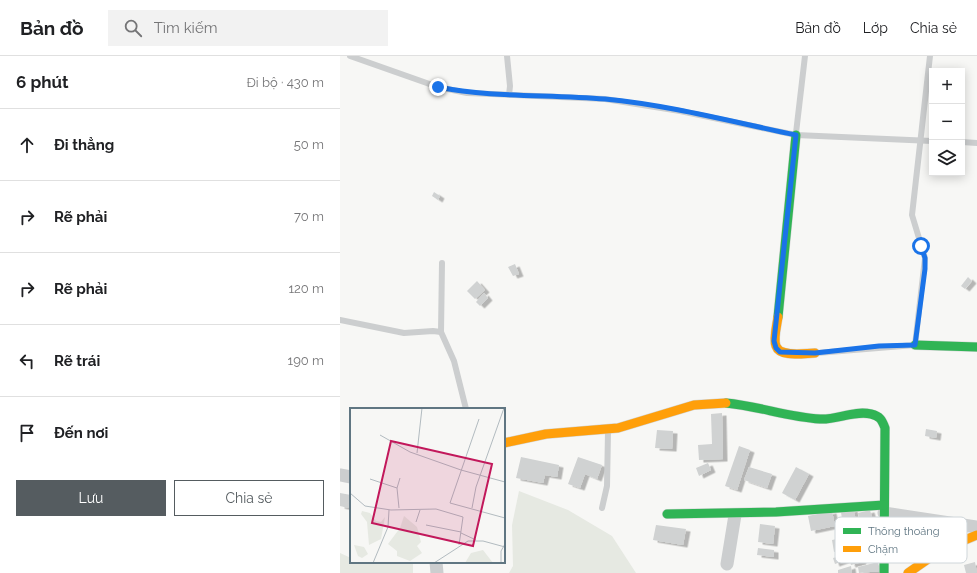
<!DOCTYPE html>
<html lang="vi">
<meta charset="utf-8">
<style>
:root{--surface:#fff;--page:#f2f2f2;--text:#202124;--muted:#757577;--line:#e0e0e0;--accent:#555c60}
body{margin:0;font-family:Raleway,sans-serif;background:var(--page);color:var(--text)}
.controls{position:absolute;right:12px;top:12px;display:grid;overflow:hidden;border-radius:0px;box-shadow:0 2px 10px #0003}
.controls button{width:36px;height:36px;display:grid;place-items:center;padding:0;border:0;border-bottom:1px solid var(--line);background:var(--surface);color:var(--text);font:20px sans-serif}
.stop{position:absolute;width:12px;height:12px;margin:-9px;border:3px solid #1a73e8;border-radius:50%;background:#fff}
.stop.end{background:#1a73e8;border-color:#fff;box-shadow:0 1px 4px #0008}
.list{margin:0;padding:0;list-style:none}
h2{display:flex;justify-content:space-between;align-items:center;height:52px;margin:0;padding:0 16px;font-size:17px}
h2 small{font-size:13px;font-weight:400;color:var(--muted)}
.list li{display:grid;grid-template-columns:26px 1fr auto;gap:12px;align-items:center;box-sizing:border-box;height:72px;padding:0 16px;border-top:1px solid var(--line)}
.list b{display:block;font-size:15px;white-space:nowrap}
.list em{font-size:13px;font-style:normal;color:var(--muted)}
.actions{display:flex;gap:8px;padding:12px 16px}
.actions a{flex:1;padding:9px 0;border:1px solid var(--accent);border-radius:0px;text-align:center;font-size:14px;color:var(--accent)}
.actions .main{background:var(--accent);color:#fff}
.icon{flex:none;width:22px;height:22px;fill:none;stroke:currentColor;stroke-width:2;stroke-linecap:round;stroke-linejoin:round}
.map{position:relative;flex:none;width:637px;height:517px;overflow:hidden}
header{display:flex;align-items:center;gap:24px;box-sizing:border-box;height:56px;padding:0 20px;background:var(--surface);border-bottom:1px solid var(--line)}
header strong{font-size:19px}
nav{display:flex;gap:22px;margin-inline-start:auto;font-size:14px}
.search{width:280px;height:36px;background:var(--page);display:flex;align-items:center;gap:10px;box-sizing:border-box;padding:0 14px;border-radius:0px;color:var(--muted);font-size:15px}
main{display:flex}
aside{flex:1;background:var(--surface)}
.map>svg:first-child{display:block}
.green{fill:#e6e9e2}
.building{fill:#d0d2d2;filter:url(#shadow)}
.lines{fill:none;stroke-linecap:round;stroke-linejoin:round}
.fast-casing{stroke:#d2d4d4;stroke-width:10}
.slow-casing{stroke:#d2d4d4;stroke-width:10}
.lane{stroke:#cccecf;stroke-width:6}
.street{stroke:#cccecf;stroke-width:13}
.fast{stroke:#30b455;stroke-width:9}
.slow{stroke:#ff9f0a;stroke-width:9}
.route{stroke:#1a73e8;stroke-width:5}
.inset-road{fill:none;stroke:#b2bbc0;stroke-width:1}
.view{fill:#c2185b;fill-opacity:0.15;stroke:#c2185b;stroke-width:2}
.inset-edge{fill:none;stroke:#607682;stroke-width:2}
.key{fill:#fff;stroke:#cfd6da;stroke-width:1}
.key-label{font-size:11px;fill:#607682}
</style>
<header>
<strong>Bản đồ</strong>
<div class="search"><svg class="icon" aria-label="search" viewBox="0 0 24 24"><circle cx="10" cy="10" r="6"/><path d="M15 15l6 6"/></svg>Tìm kiếm</div>
<nav><a>Bản đồ</a><a>Lớp</a><a>Chia sẻ</a></nav>
</header>
<main>
<aside>
<h2>6 phút<small>Đi bộ · 430 m</small></h2>
<ul class="list">
<li><svg class="icon" aria-label="ahead" viewBox="0 0 24 24"><path d="M12 20V5M6 11l6-6 6 6"/></svg><div><b>Đi thẳng</b></div><em>50 m</em></li>
<li><svg class="icon" aria-label="right" viewBox="0 0 24 24"><path d="M7 20v-9h11M14 6l5 5-5 5"/></svg><div><b>Rẽ phải</b></div><em>70 m</em></li>
<li><svg class="icon" aria-label="right" viewBox="0 0 24 24"><path d="M7 20v-9h11M14 6l5 5-5 5"/></svg><div><b>Rẽ phải</b></div><em>120 m</em></li>
<li><svg class="icon" aria-label="left" viewBox="0 0 24 24"><path d="M17 20v-9H6M10 6l-5 5 5 5"/></svg><div><b>Rẽ trái</b></div><em>190 m</em></li>
<li><svg class="icon" aria-label="arrive" viewBox="0 0 24 24"><path d="M6 21V4h12l-3 4 3 4H6"/></svg><div><b>Đến nơi</b></div></li>
</ul>
<div class="actions"><a class="main">Lưu</a><a>Chia sẻ</a></div>
</aside>
<div class="map">
<svg width="637" height="517" viewBox="0 0 637 517">
<defs>
<filter id="shadow"><feDropShadow dx="4.5" dy="2.5" stdDeviation="0" flood-color="#0004"/></filter>
</defs>
<rect width="100%" height="100%" fill="#f7f7f5"/>
<g class="green">
<polygon points="179,435 228,454 272,480 296,517 169,517 173,510 172,469"/>
<polygon points="0,497 11,502 11,506 73,506 73,517 0,517"/>
</g>
<g class="building">
<polygon points="94,136 100,140 98,144 92,140"/>
<polygon points="175,208 179,218 173,220 168,211"/>
<polygon points="628,221 632,225 625,233 621,230"/>
<polygon points="137,225 145,234 135,243 127,235"/>
<polygon points="144,237 148,242 140,250 136,246"/>
<polygon points="382,357 383,403 359,404 358,389 372,388 371,358"/>
<polygon points="586,373 597,375 596,382 585,380"/>
<polygon points="317,374 333,375 332,393 315,392"/>
<polygon points="399,390 410,394 397,434 385,430"/>
<polygon points="181,401 219,409 217,421 205,419 203,427 176,422"/>
<polygon points="238,401 262,409 257,423 245,418 240,432 228,428"/>
<polygon points="368,407 371,414 359,420 356,412"/>
<polygon points="409,411 432,418 427,432 404,424"/>
<polygon points="456,411 469,418 455,444 442,437"/>
<polygon points="0,437 11,439 8,452 0,450"/>
<polygon points="513,453 517,468 503,471 501,456"/>
<polygon points="530,454 533,465 520,468 518,457"/>
<polygon points="492,455 495,470 471,475 468,460"/>
<polygon points="420,468 435,470 433,488 418,486"/>
<polygon points="316,469 346,473 343,489 313,484"/>
<polygon points="511,480 514,492 494,496 492,484"/>
<polygon points="418,492 434,494 434,501 417,499"/>
<polygon points="519,494 522,506 511,509 509,503 495,508 493,502"/>
<polygon points="538,506 540,515 519,517 518,511"/>
<polygon points="635,506 637,517 626,517 624,509"/>
<polygon points="511,510 512,517 498,517 498,514"/>
</g>
<g class="lines">
<g class="fast-casing">
<g id="fast">
<polyline points="438,261 456,79"/>
<polyline points="575,289 637,291"/>
<path d="M386 347C418 350 448 361 480 363 497 364 514 354 531 358 540 360 542 364 545 372L544 517"/>
<polyline points="327,458 436,456 544,449"/>
</g>
</g>
<g class="slow-casing">
<g id="slow">
<path d="M438 261C437 269 433 283 436 290 440 302 465 297 475 297"/>
<polyline points="164,387 206,378 278,372 354,349 386,347"/>
<polyline points="568,517 601,494 637,479"/>
</g>
</g>
<g class="lane">
<polyline points="10,0 98,31 127,37 265,43 340,55 456,79 592,85"/>
<polyline points="167,0 170,30 169,39"/>
<polyline points="456,77 465,0"/>
<polyline points="622,86 637,87"/>
<polyline points="102,207 101,276 114,305 126,353"/>
<polyline points="0,264 64,277 93,275 101,276"/>
<polyline points="477,297 575,289 585,202 572,159 590,0"/>
<polyline points="262,452 267,430 268,376"/>
</g>
<g class="street">
<polyline points="0,419 11,421"/>
<polyline points="544,457 637,471"/>
<polyline points="96,506 97,517"/>
<polyline points="387,508 395,459"/>
</g>
<use href="#fast" class="fast"/>
<use href="#slow" class="slow"/>
</g>
<g class="lines">
<path class="route" d="M98 31C153 42 209 38 265 43 329 49 393 66 456 79L434 285 436 292 440 296 475 297 539 290 575 289 585 213V202L581 190"/>
</g>
<g transform="translate(10 352)">
<rect width="155" height="155" fill="#f7f7f5"/>
<path d="M12 103 20 105 26 113 31 114 35 109 31 131 19 137 17 114 11 106ZM54 108 67 119 71 134 67 138 72 145 60 153 47 148V143L38 136 50 120ZM4 137 14 139 18 146 12 150 8 148ZM133 142 143 155H115L121 145Z" fill="#e6e9e2"/>
<path class="inset-road" d="M129 11 100 95 155 110M30 27 60 44 111 62 155 74M67 45 72 0M20 71 47 80M0 85 15 98 41 102 86 101 113 109 109 137M49 100 47 80 50 70M122 100 126 79 154 0M66 114 70 102M76 117 111 124M111 125 126 132M23 155 38 119 39 102M84 155 118 133H133L155 139M151 155V143L155 136"/>
<path class="view" d="M41 33 142 56 123 138 22 115Z"/>
<rect width="155" height="155" class="inset-edge"/>
</g>
<rect x="495" y="461" width="132" height="46" rx="6" class="key"/>
<rect x="503" y="472" width="18" height="6" fill="#30b455"/>
<rect x="503" y="490" width="18" height="6" fill="#ff9f0a"/>
<g class="key-label">
<text x="528" y="479">Thông thoáng</text>
<text x="528" y="497">Chậm</text>
</g>
</svg>
<div class="controls">
<button>+</button>
<button>−</button>
<button><svg class="icon" aria-label="layers" viewBox="0 0 24 24"><path d="M12 4l9 5-9 5-9-5zM3 14l9 5 9-5"/></svg></button>
</div>
<div class="stop" style="left:581px;top:190px"></div>
<div class="stop end" style="left:98px;top:31px"></div>
</div>
</main>
